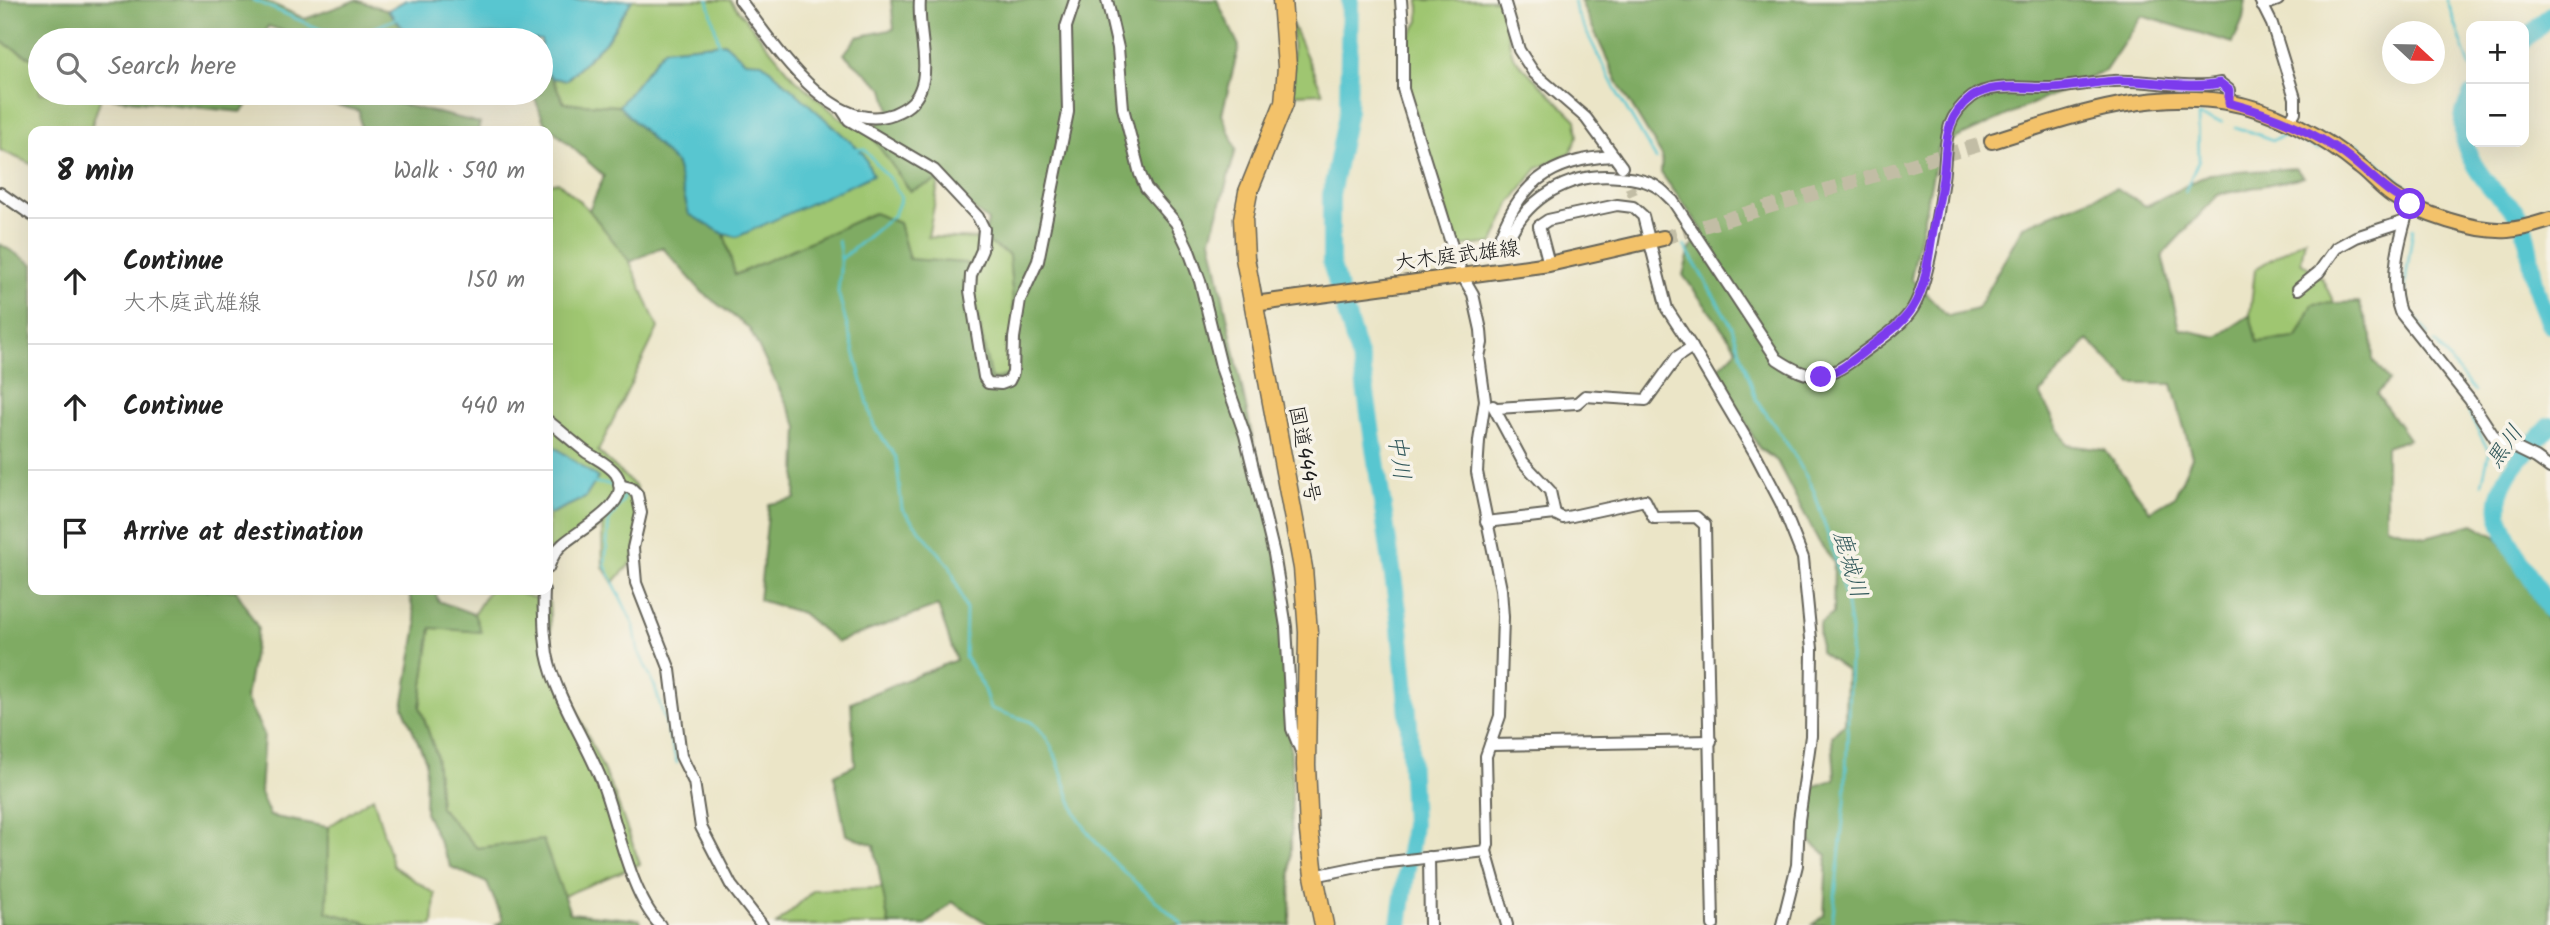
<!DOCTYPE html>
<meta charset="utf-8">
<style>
:root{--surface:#fff;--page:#f2f2f2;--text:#222;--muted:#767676;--line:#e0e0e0}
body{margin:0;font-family:Kalam,"Klee One",sans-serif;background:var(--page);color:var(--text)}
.controls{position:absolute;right:21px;top:21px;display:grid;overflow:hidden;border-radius:14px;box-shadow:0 7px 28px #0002}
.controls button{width:63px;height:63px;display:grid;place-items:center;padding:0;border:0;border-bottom:2px solid var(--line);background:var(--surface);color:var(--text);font:35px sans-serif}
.compass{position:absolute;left:2382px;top:21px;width:63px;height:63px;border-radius:50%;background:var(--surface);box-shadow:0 7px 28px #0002;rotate:112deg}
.stop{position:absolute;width:21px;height:21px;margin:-16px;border:5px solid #7c3aed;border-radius:50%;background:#fff}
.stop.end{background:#7c3aed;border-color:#fff;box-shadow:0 2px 7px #0008}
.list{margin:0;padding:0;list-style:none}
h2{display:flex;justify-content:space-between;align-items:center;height:91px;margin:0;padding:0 28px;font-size:30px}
h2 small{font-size:23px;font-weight:400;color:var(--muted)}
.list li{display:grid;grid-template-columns:46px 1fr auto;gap:21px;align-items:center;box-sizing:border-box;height:126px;padding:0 28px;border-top:2px solid var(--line)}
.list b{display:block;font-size:26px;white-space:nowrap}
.list p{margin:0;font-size:23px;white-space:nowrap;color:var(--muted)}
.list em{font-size:23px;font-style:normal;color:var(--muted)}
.icon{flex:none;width:38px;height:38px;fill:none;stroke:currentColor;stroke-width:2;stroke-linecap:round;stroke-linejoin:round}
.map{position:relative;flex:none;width:2550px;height:925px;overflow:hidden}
.search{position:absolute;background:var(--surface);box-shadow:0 7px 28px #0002;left:28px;top:28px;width:525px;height:77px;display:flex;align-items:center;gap:18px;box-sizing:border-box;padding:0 24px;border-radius:38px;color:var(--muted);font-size:26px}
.panel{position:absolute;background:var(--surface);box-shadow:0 7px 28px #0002;left:28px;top:126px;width:525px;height:469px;border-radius:14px}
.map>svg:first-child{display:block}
.green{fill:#9fc671;stroke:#5e7146;stroke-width:2}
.forest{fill:#7fab63;stroke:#4e6440;stroke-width:2;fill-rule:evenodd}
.water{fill:#59c6d0;stroke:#3a7176;stroke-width:2}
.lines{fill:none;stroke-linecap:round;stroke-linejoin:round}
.stream{stroke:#59c6d0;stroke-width:2.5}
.river{stroke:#59c6d0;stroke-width:18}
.minor-tunnel{stroke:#c2bda5;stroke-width:10;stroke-dasharray:10 5;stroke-linecap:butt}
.major-tunnel{stroke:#c2bda5;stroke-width:14;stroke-dasharray:14 7;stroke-linecap:butt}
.minor-casing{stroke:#646258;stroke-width:14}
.major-casing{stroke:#646258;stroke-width:18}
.highway-casing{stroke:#646258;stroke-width:21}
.minor{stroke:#fff;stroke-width:10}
.major{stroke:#f3c26a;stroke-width:14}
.highway{stroke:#f3c26a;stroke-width:18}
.route{stroke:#7c3aed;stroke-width:9}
.labels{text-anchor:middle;stroke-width:7;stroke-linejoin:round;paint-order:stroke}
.street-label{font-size:21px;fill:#1c1c1c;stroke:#f7f3e8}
.water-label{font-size:23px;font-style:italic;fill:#31585b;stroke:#f7f3e8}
</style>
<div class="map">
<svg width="2550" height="925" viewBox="0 0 2550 925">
<rect width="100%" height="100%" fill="#f7f3e8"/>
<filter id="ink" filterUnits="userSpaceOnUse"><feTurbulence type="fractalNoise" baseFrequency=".0143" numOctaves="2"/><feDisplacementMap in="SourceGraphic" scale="14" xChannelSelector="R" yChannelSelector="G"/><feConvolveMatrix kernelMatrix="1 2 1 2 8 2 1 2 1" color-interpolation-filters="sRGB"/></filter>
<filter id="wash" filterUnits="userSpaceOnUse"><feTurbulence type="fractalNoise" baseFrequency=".00686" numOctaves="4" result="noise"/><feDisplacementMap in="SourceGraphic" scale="28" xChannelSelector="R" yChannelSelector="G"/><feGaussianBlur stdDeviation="1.57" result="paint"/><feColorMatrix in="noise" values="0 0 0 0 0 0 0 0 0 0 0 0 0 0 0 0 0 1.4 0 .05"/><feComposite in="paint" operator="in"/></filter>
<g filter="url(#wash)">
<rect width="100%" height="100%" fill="#ebe5c7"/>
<g class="green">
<polygon points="632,0 730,0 794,78 841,119 869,132 939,180 928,237 983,239 1009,255 1019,373 991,380 909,259 899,223 874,213 735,275 724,234 737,237 745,62 725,43 664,49 619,106 564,103 552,78 567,80 606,41"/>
<polygon points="1419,0 1499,0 1513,57 1576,120 1578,136 1570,153 1538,168 1510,204 1493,243 1457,247 1407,85 1408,39 1419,21"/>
<polygon points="1292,24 1323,93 1293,94"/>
<polygon points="0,41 40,63 40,93 94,93 101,97 90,131 33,131 33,165 0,150"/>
<polygon points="558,182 589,210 630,262 658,328 598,451 636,487 643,509 633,561 613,583 603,567 602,525 566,549 548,549 548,515 585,498 597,478 548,442 556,418 548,414 548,184"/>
<polygon points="2305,239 2301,262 2322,278 2334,303 2313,304 2297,338 2257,342 2250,315 2255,269"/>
<polygon points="489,590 508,590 549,602 552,657 613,791 640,864 563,896 543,840 476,848 440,808 436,754 420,707 431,627 480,632 474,614"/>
<polygon points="373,797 393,866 435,894 433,925 375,925 327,912 328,827"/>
<polygon points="883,888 889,925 776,925 814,890"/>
</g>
<g class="forest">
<polygon points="0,0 264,0 305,19 356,0 388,10 410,37 510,34 516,40 311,40 268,26 262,40 40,40 40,63 0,41"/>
<polygon points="891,0 1217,0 1239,46 1222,114 1236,149 1211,239 1280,570 1292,776 1290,925 990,925 952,902 926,925 889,925 874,845 846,835 834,775 855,765 851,702 956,660 938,606 837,642 802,613 759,600 769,504 795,499 798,427 749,328 703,293 662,247 630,262 589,210 604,176 544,122 533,93 541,93 541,66 552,78 564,103 619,106 676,164 689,214 724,234 735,275 874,213 899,223 909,259 966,263 991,380 1019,373 1009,255 983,239 988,221 939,180 910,191 869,132 890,111 884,89 844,54 857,37 894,29"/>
<path d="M1580 0H2246L2243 19 2233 43 2142 16 2105 71 1939 146 1911 278 1948 316 1977 309 2023 226 2116 188 2146 206 2209 174 2296 168 2303 177 2218 195 2162 255 2180 329 2217 337 2250 315 2257 342 2297 338 2313 304 2359 302 2372 336 2373 360 2389 381 2377 394 2409 439 2386 447V526L2426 537 2473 524 2497 537 2550 625V925H1812L1824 915 1827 855 1808 840 1807 789 1835 779 1832 736 1845 723 1846 670 1820 652 1819 624 1833 614 1834 563 1819 542 1777 461 1759 448 1717 370 1737 349 1683 275 1690 249 1703 231 1661 173 1662 156 1618 83ZM2088 340 2132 384H2172L2192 457 2175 496 2150 511 2105 450 2067 445 2040 394Z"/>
<polygon points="94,93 259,93 241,112 101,97"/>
<polygon points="292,93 354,93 480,123 478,131 361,131 359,111"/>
<polygon points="0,244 33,264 33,590 236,590 258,628 246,698 264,734 260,793 270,816 328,827 327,912 375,925 0,925"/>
<polygon points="408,590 435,590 438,601 474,614 481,632 431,628 420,707 436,754 440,807 477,848 543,840 570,913 640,920 640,925 496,925 503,920 487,883 451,867 425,812 426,761 403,707 417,625"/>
</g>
<g class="water">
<polygon points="406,0 632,0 606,41 566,80 552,78 541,66 541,40 516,40 510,34 410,37 388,10"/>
<polygon points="725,43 745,61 762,62 863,153 873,175 737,237 724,234 689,214 676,164 619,106 664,49"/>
<polygon points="548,442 598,478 585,498 548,515"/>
</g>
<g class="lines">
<g class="stream">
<polyline points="253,0 322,30 362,33 398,18"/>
<polyline points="708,0 719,44"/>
<polyline points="1574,0 1576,11 1615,89 1656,159"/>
<polyline points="2447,0 2471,69"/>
<polyline points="2236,127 2273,140 2286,135"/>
<polyline points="2295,138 2319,150"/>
<polyline points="2357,144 2416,196"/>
<polyline points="2185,192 2199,159 2198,116 2222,122"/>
<polyline points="2413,229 2405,285 2408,308 2429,335"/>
<path d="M838 240 841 259 838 292 874 426 896 457 902 509 950 566 966 610 965 657 982 684 990 708C1000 713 1026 719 1031 722 1062 744 1062 793 1081 822 1105 860 1150 894 1183 925"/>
<polyline points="1684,245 1732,327 1756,399 1792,451 1814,491 1831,545 1846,600 1851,630 1845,802 1832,925"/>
<polyline points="841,259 894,215 901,198 892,182 864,149 856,149"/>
<polyline points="2435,342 2474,391"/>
<polyline points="2468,411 2489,452 2482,484"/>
<polyline points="591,483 608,484 615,488"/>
<polyline points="623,494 623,500 609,521 605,565 634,626 638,650 655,687 677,763"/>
</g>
<g class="river">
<polyline points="1350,0 1348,110 1331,195 1331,263 1362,366 1399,617 1409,725 1413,825 1399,925"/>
<polyline points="2524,41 2550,15"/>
<path d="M2471 96C2452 130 2468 161 2492 189 2503 202 2517 208 2523 225 2531 248 2531 272 2538 294 2541 305 2546 315 2550 325"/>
<path d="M2550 426C2536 442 2518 457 2508 476 2502 486 2497 501 2499 513 2503 541 2537 584 2550 610"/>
</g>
</g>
</g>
<g filter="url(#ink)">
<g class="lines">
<polyline class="minor-tunnel" points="1624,173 1633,195"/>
<polyline class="major-tunnel" points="1663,238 1992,141"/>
<g class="minor-casing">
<g id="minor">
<path d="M740 0C772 41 831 137 893 114 905 109 915 103 920 90 931 66 917 28 920 0"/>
<polyline points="1107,0 1118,48 1123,108 1140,174 1146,188 1176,223 1188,248 1200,281 1222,370 1245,435 1274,554 1286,627 1292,729 1302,754"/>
<polyline points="1401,0 1403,26 1403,89 1451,243 1463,277 1473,294 1481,330 1482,343 1479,357 1485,400 1479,441 1477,472 1501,589 1503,617 1500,716 1486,756 1488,844 1486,851 1507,925"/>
<polyline points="1504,0 1519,50 1534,73 1586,118 1622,167"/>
<polyline points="2260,0 2272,24 2295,98 2295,112 2289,122"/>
<polyline points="2262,6 2278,0"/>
<polyline points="843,111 849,120 934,170 978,217 984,229 982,250 971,275 970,291 984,377 988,383 1001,384 1009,381 1013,373 1014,338 1020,300 1038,261 1068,112 1066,27 1075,0"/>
<polyline points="0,193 33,216"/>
<path d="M2410 204C2400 238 2388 278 2400 312L2470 400 2495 438 2536 458 2550 468"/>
<polyline points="1539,226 1548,220 1617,205 1633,207 1643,216 1667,309 1692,347 1756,455 1781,503 1803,558 1812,649 1811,736 1799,820 1797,865 1782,925"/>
<polyline points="1539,226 1549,264"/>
<path d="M1497 246C1517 184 1550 159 1614 156"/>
<path d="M1457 255 1506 244C1525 198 1570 171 1620 177 1632 178 1647 180 1657 187 1663 190 1668 197 1673 201L1777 359C1810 381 1826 382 1857 357 1876 342 1900 329 1913 308 1929 281 1938 212 1943 179 1948 146 1940 121 1972 97 1992 82 2028 89 2051 88 2072 87 2093 82 2114 81 2149 79 2186 90 2220 83L2229 90V103"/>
<polyline points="2298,289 2319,272 2336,248 2356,237 2405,221"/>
<polyline points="1497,408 1577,403 1585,396 1646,400 1677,357 1692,347"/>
<path d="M548 421C561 431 573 442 586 452 595 458 609 464 616 474 636 504 577 530 562 545 555 551 551 560 548 568"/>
<polyline points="619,485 631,488 637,494 641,513 633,548 636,583 670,670 681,756 694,782 701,827 731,885 762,925"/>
<polyline points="1555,514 1563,518 1645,500 1654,518 1696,517 1705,525 1713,925"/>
<polyline points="1486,522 1555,514 1550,491 1523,462 1493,406"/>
<path d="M544 590C543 610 544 633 547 654 555 695 584 738 600 777 617 819 629 893 660 925"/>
<polyline points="1490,745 1711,741"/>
<polyline points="1429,857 1430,925"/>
<polyline points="1314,876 1372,864 1486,851"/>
</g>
</g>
<g class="major-casing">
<g id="major">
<path d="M1992 141C2069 117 2145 89 2227 102 2274 110 2323 136 2360 167 2371 175 2380 187 2392 195 2420 214 2475 232 2508 230 2523 229 2537 224 2550 220"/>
<polyline points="1254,304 1549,264 1663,238"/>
</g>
</g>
<g class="highway-casing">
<polyline id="highway" points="1282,0 1287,67 1284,103 1248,192 1243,219 1245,258 1303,568 1308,632 1306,765 1309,831 1314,876 1324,925"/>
</g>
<use href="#minor" class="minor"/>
<use href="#major" class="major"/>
<use href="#highway" class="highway"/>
</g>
</g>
<g class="lines" filter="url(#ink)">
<path class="route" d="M1821 377C1841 372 1854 359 1870 347 1885 335 1903 324 1913 307 1926 286 1928 260 1932 236 1935 217 1940 198 1943 178 1948 146 1941 120 1972 97 1992 82 2028 89 2051 88 2072 87 2093 82 2114 81 2149 79 2186 90 2220 83L2229 90V103C2267 113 2303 127 2337 149 2363 166 2382 190 2410 204"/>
</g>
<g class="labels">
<g class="street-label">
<text transform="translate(1457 255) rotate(-7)" y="7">大木庭武雄線</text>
<text transform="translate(1305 454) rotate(80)" y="7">国道444号</text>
</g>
<g class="water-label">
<text transform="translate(2504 446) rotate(-55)" y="8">黒川</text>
<text transform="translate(1400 457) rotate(82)" y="8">中川</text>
<text transform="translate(1851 564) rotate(74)" y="8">鹿城川</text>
</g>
</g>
</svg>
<div class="controls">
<button>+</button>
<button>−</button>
</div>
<svg class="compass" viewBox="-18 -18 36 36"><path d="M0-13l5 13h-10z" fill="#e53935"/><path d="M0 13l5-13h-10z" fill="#767676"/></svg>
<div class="stop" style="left:2410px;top:204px"></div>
<div class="stop end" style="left:1821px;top:377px"></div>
<div class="search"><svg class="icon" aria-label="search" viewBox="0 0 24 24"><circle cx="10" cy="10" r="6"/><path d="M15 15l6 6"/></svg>Search here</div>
<section class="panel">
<h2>8 min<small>Walk · 590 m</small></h2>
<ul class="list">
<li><svg class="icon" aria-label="ahead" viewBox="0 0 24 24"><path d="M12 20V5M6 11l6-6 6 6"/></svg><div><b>Continue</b><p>大木庭武雄線</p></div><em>150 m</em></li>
<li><svg class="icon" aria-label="ahead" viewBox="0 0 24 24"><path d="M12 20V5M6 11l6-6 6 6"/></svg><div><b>Continue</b></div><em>440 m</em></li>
<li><svg class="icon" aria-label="arrive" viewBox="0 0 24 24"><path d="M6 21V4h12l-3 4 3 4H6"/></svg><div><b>Arrive at destination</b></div></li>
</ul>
</section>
</div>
